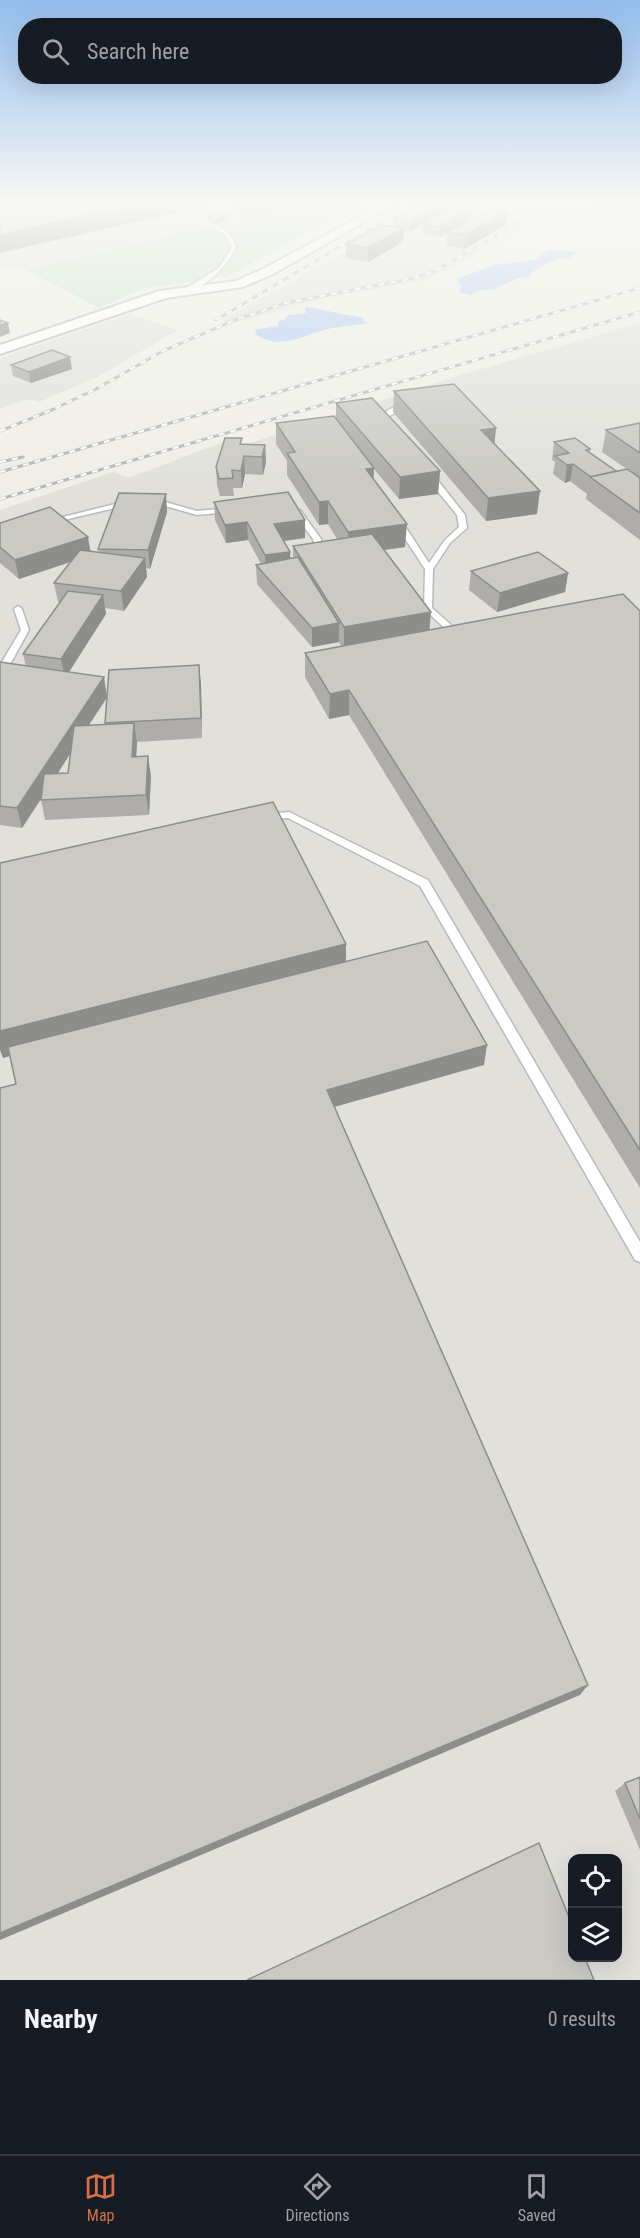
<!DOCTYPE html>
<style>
:root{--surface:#171b24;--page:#242831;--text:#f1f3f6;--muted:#9ea1a6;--line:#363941;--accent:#d56f47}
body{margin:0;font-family:"Roboto Condensed",sans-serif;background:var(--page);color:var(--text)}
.controls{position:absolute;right:18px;bottom:18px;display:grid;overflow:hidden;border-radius:12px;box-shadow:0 6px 24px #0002}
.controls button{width:54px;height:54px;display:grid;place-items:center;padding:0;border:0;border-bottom:2px solid var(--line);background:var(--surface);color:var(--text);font:30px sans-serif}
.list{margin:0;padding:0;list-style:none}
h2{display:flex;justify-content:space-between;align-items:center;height:78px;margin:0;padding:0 24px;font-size:26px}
h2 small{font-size:20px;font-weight:400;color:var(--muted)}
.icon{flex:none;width:33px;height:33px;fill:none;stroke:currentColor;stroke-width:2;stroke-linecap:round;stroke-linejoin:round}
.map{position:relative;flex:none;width:640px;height:1980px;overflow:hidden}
.search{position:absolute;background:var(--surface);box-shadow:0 6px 24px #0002;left:18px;right:18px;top:18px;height:66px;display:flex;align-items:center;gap:15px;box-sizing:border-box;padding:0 21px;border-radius:24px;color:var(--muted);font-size:22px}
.sheet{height:174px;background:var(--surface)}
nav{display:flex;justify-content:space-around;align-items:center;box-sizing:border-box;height:84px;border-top:2px solid var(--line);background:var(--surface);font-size:16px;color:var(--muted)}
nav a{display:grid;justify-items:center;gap:3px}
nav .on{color:var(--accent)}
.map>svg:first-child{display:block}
.industrial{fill:#e1e0db;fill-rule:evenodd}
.green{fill:#c7e3cd}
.water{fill:#b1caf5}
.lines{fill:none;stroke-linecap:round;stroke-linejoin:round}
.service-casing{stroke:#b9babf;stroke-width:3}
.tertiary-casing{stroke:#b9babf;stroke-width:4}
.service{fill:#fff;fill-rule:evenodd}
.tertiary{fill:#fff;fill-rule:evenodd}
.rail-casing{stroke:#b7b7b8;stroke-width:3}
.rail{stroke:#fff;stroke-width:2;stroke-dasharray:6;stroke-linecap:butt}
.wall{fill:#aeada9;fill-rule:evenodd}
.shaded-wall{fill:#8d8d89}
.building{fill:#cac9c4;stroke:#8d8d89;stroke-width:1.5}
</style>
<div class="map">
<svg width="640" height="1980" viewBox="0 0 640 1980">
<rect width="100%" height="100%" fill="#efefe7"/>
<g class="industrial">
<polygon points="0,204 304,204 26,270 0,267"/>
<polygon points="429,204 569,204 559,212 429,279 321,299 231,324 223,320"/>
<polygon points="130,314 178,330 99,376 39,402 27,399 0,409 0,358"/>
<path d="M640 323V1980H0V510L113 472 128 478 221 443 235 448 464 374ZM572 1858H618V1958H572Z"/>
</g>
<g class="green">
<polygon points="304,204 361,204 228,276 142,289 99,308 26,270"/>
<polygon points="577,204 640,204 640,215"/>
</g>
<g class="water">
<polygon points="550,250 578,252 570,258 557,259 536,269 528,277 516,279 495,289 477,291 471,295 459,292 462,286 457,280 459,278 495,265 537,260 543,253"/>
<path d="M308 307 363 318 364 321 369 323C357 325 344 326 332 328 308 332 280 353 256 334L255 330 278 326 279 321 286 319 288 315 306 313 305 308Z"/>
</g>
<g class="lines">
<g class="service-casing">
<g id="service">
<path d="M210 224C224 226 231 234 236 247 228 266 204 290 183 292V290L219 268 232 247 224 234 210 226Z"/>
<path d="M409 404 411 405V407L399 410 388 417 387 421 392 427 387 428 381 421C383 408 398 406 409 404Z"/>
<polygon points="426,473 432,473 465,515 467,528 450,543 433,569 432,608 458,631 464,632 465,634 461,637 452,635 424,609 425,569 394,522 401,520 429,563 445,540 459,527 457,515 426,477"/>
<polygon points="165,502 197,511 230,508 234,510 230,512 197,515 165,506 150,507 146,505 150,503"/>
<polygon points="115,504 130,504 134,506 130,508 115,508 47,524 43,522"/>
<polygon points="294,510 300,510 321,539 324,558 317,556 313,539 293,512"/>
<polygon points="18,606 22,609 29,630 8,668 0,672 0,665 21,630 14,609"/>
<polygon points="289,812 428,880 640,1242 640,1262 635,1260 420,886 288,818 266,820 261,817 266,814"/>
</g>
</g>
<g class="tertiary-casing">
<polygon id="tertiary" points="383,204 396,204 273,274 243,287 166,298 0,354 0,345 159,291 236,281 265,268"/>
</g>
<use href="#service" class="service"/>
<use href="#tertiary" class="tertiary"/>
<g class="rail-casing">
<g id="rail">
<polyline points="216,320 412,204"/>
<polyline points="0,431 54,409 96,389 163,351 235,320 286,303 414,278 435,271 518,223"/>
<polyline points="0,462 23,457"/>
<polyline points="0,472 640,288"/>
<polyline points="0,499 640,312"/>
</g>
</g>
<use href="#rail" class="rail"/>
</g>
<g class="wall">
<polygon points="232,204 302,204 249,216 232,210"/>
<polygon points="444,204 443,212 472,217 457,226 506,225 464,249 446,246 447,232 440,237 422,234 423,225 410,232 404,231 403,242 368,262 346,258 346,244 393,227 393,219"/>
<polygon points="207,216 228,216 228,221 216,224 208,221"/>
<polygon points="11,365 72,369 31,383 13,376"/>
<polygon points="394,391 496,428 494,443 537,514 486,521 393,412"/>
<polygon points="336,403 440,471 438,494 399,499 374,469 373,478 405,547 384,550 429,630 640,611 640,1188 349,715 329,719 305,677 305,653 341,646 339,642 312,647 257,584 256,565 261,564 248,540 226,543 215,520 214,502 305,520 305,538 284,541 291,558 293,558 293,546 337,539 328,524 319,525 287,475 287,461 276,444 276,423 336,419"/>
<polygon points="640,423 640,478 602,452 606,430"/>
<polygon points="554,442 590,449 590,453 616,471 640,478 640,540 586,499 587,494 570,481 565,483 553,474 555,462 552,460"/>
<polygon points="242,444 265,445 266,462 263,475 245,474 242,488 233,488 234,496 220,496 217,485 216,467"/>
<path d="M167 512 150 569 146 568 147 577 124 611 105 608 106 614 69 672 107 696 199 665 201 685 202 738 137 742 136 757 151 776 149 815 45 820 41 799 22 828 0 825V662L26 666 23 654 60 602H58L54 583 71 562 19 579 0 563V523L90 551 99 552 98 549ZM107 698 105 725H89ZM70 754 68 773H58Z"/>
<polygon points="471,571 568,573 565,592 497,612 469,590"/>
<polygon points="640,1777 640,1850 615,1791 625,1783"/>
</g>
<g class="shaded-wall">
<polygon points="138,204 179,204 180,212 0,253 0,235"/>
<polygon points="180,204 207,204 180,210"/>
<polygon points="249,204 302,204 249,216"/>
<polygon points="444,204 443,213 410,232 410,222"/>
<polygon points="473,208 472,217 440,237 440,227"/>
<polygon points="508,212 506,225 464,249 465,235"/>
<polygon points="228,216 228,221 216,224 215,219"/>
<polygon points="404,228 403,242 368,262 368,248"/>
<polygon points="8,323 10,333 0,337 0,325"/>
<polygon points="70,357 72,369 31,383 29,372"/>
<polygon points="496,428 494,449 481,430"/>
<polygon points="265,445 266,462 263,475 262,457"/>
<polygon points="244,456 245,474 242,488 241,471"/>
<polygon points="573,464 570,481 565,483 567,465"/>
<polygon points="374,468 373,491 366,469"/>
<polygon points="440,471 438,494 399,499 400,477"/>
<polygon points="540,491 537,514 486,521 488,498"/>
<polygon points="166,494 167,512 150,569 148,550"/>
<polygon points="328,501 328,524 319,525 319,502"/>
<polygon points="305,520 305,538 275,542 274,524"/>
<polygon points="247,522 248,540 226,543 225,525"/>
<polygon points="407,524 405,547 348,555 348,532"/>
<polygon points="88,537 91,555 19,579 15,560"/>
<polygon points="290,552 291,570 266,574 265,555"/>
<polygon points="145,558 147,577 124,611 121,591"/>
<polygon points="568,573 565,592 497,612 500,593"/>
<polygon points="103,595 106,614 65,678 61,659"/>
<polygon points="431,612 429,636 344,651 344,627"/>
<polygon points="339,623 339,642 312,647 312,628"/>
<polygon points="199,665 201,685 202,738 201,718"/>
<polygon points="104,677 107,697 22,828 17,808"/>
<polygon points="349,690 349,715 329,719 330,694"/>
<polygon points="134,723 137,743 135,777 132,757"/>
<polygon points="148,756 151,776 149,815 146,795"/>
<polygon points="346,944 346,969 3,1058 0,1050 0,1031"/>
<polygon points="487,1045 484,1065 327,1109 327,1090"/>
<polygon points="588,1685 580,1695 0,1940 0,1933"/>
</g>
<g class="building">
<polygon points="0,204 138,204 0,235"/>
<polygon points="421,204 443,204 410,222 393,219"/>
<polygon points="456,205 473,208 440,227 423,224"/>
<polygon points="490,209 508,212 465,235 447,232"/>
<polygon points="220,213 228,216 215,219 207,216"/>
<polygon points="382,225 404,228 368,248 346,244"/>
<polygon points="0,320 8,323 0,325"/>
<polygon points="52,350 70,357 29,372 11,365"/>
<polygon points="454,384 496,428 481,430 540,491 488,498 394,391"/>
<polygon points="372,398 440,471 400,477 336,403"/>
<polygon points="334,416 374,468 366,469 407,524 348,532 328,501 319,502 287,453 295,452 276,423"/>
<polygon points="640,423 640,453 606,430"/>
<polygon points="225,438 242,438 240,444 265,445 262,457 244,456 241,471 232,470 233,478 219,479 216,467"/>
<polygon points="575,438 590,449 586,450 616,471 591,477 573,464 567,465 555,456 569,453 554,442"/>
<polygon points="627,469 640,478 640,513 590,477"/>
<polygon points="288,492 305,520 274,524 290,552 265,555 247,522 225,525 214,502"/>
<polygon points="119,493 166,494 148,550 98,549"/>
<polygon points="50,507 88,537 15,560 0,547 0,523"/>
<polygon points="372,534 431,612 344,627 293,546"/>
<polygon points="80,550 145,558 121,591 54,583"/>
<polygon points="538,552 568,573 500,593 471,571"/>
<polygon points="298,557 339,623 312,628 256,565"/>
<polygon points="68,591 103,595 61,659 23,654"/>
<polygon points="623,594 640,611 640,1150 349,690 330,694 305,653"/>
<polygon points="0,662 104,677 17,808 0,806"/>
<polygon points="199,665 201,718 105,723 109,670"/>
<polygon points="134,723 132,757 148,756 146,795 41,800 44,774 68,773 74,726"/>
<polygon points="273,802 346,944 0,1031 0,863"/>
<polygon points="427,941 487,1045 327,1090 588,1685 0,1933 0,1088 16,1084 8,1047"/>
<polygon points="640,1777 640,1819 625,1783"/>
<polygon points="539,1843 573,1927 573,1958 585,1958 594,1980 247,1980"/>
</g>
<linearGradient id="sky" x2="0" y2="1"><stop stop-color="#92bded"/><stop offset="0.42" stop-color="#f8f8f4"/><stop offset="1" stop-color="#f8f8f4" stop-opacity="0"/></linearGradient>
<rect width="640" height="481" fill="url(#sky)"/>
</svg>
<div class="controls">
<button><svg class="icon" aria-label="locate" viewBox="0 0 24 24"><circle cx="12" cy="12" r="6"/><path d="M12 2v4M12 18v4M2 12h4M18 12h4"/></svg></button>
<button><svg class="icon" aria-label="layers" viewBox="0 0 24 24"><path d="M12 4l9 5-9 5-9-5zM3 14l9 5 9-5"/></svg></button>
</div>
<div class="search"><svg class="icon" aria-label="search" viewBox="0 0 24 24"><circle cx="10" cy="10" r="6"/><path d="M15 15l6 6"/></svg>Search here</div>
</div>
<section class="sheet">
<h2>Nearby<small>0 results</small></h2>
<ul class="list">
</ul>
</section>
<nav>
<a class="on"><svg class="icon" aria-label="map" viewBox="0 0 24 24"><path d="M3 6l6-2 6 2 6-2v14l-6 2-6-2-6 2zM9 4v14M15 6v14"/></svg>Map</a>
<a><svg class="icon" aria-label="directions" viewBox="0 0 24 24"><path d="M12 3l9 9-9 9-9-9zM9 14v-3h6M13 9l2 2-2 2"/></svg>Directions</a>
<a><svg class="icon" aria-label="saved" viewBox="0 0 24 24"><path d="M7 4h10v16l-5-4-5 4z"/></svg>Saved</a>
</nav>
